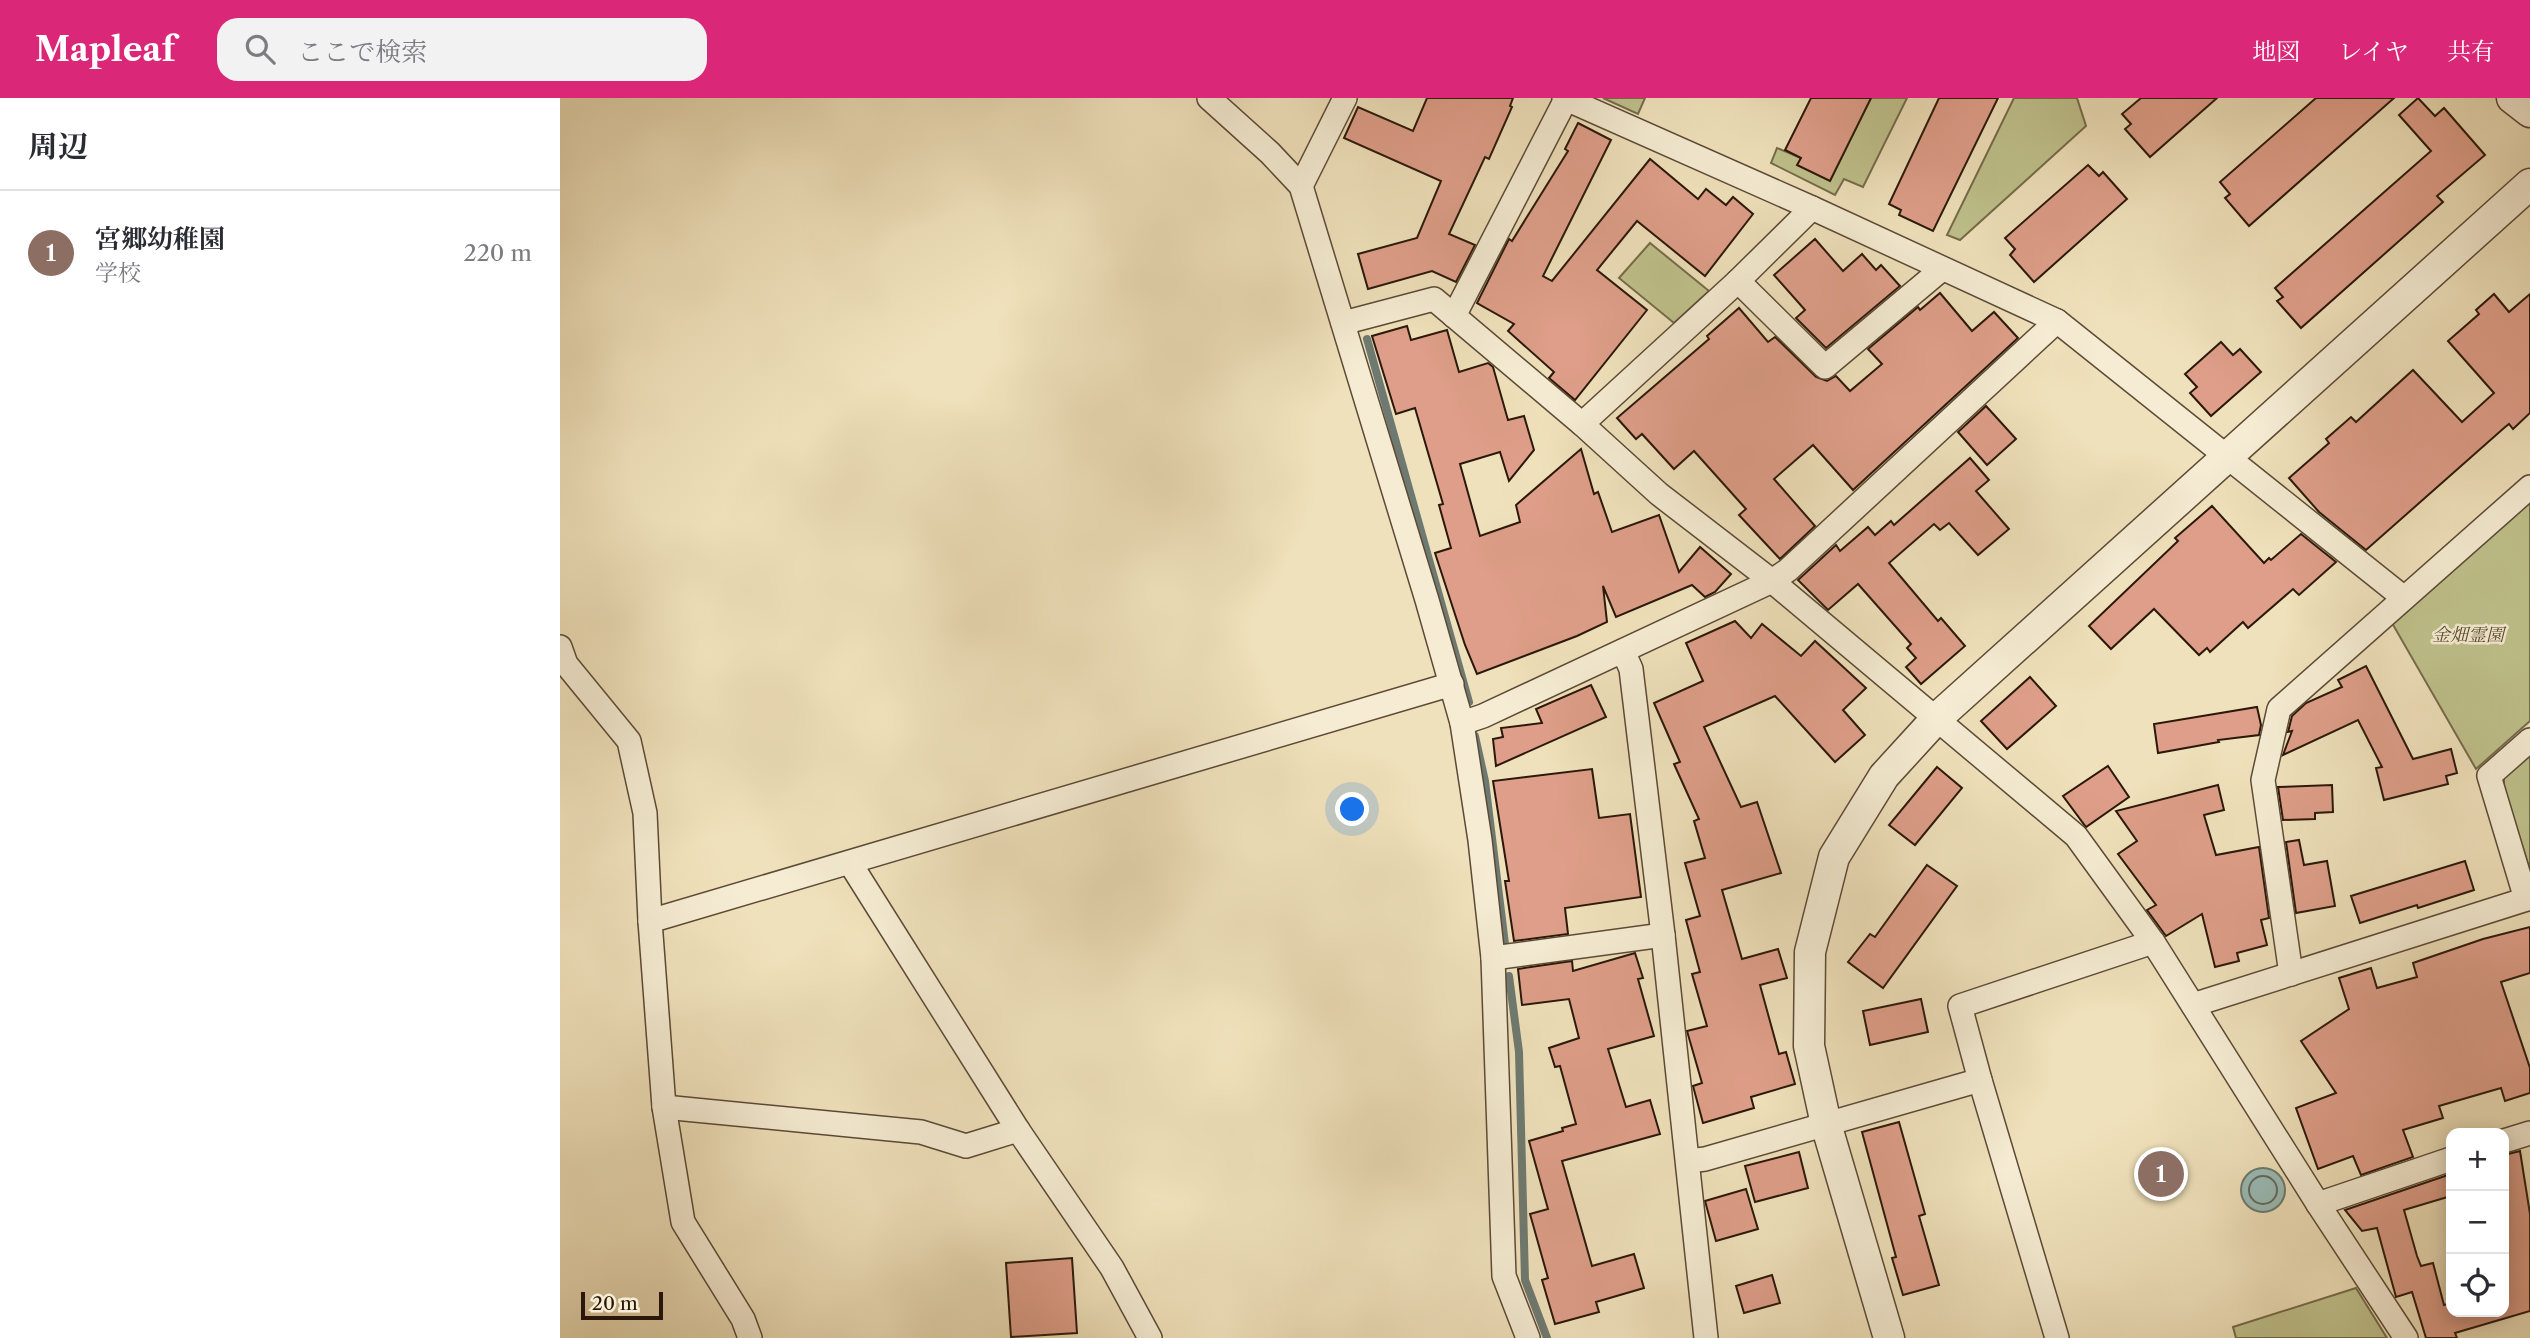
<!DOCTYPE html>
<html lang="ja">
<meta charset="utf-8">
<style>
:root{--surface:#fff;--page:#f2f2f3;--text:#2b2b33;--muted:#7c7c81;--line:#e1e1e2;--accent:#db2777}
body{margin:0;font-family:"Libre Caslon Text","Noto Serif JP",serif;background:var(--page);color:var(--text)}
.controls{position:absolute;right:21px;bottom:21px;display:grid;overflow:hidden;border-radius:14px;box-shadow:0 4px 18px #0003}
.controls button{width:63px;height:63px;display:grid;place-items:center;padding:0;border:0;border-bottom:2px solid var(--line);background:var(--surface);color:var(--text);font:35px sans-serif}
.scale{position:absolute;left:21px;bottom:18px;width:82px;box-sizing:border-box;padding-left:7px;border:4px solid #2b180a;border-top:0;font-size:19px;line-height:24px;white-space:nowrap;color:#2b180a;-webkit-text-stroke:5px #f5ecd3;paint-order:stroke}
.you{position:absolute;left:793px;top:712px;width:24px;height:24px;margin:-18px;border:5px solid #fff;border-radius:50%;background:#1a73e8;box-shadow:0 0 0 10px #1a73e833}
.badge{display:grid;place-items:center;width:46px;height:46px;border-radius:50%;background:var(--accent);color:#fff;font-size:23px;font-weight:700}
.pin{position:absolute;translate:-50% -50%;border:4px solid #fff;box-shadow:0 2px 7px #0006}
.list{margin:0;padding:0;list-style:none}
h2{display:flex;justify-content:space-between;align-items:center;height:91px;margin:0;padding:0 28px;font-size:30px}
h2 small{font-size:23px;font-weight:400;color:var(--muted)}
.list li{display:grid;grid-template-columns:46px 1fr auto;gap:21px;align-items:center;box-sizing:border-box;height:126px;padding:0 28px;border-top:2px solid var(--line)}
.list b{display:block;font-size:26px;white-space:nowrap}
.list p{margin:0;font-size:23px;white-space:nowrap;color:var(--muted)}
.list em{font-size:23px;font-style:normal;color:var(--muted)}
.icon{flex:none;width:38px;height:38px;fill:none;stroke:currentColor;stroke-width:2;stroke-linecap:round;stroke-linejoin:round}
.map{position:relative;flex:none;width:1970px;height:1240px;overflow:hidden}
header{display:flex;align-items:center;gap:42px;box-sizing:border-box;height:98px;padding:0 35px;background:var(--accent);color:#fff}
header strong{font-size:33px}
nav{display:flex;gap:38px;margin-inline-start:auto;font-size:24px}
.search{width:490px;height:63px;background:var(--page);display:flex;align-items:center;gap:18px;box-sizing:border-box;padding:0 24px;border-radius:21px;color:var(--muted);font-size:26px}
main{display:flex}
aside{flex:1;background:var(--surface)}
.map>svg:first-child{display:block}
.green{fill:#bfc18c;stroke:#756c4b;stroke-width:2}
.water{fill:#9abcb6;stroke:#6e7a71;stroke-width:2}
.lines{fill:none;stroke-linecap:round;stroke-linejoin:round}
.shore{stroke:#626a60;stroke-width:2}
.stream{stroke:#6e7a71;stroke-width:8}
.building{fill:#de9e89;stroke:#2b180a;stroke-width:2}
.minor-casing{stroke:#5c4a36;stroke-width:26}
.tertiary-casing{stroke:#5c4a36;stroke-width:33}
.minor{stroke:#f5ecd3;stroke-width:23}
.tertiary{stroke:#f5ecd3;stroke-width:30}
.labels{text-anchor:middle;stroke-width:5;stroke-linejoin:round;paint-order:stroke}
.park-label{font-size:18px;font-style:italic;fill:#574b31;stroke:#f5ecd3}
</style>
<header>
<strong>Mapleaf</strong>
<div class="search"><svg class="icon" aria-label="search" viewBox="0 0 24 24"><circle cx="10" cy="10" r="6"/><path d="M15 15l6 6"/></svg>ここで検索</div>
<nav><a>地図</a><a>レイヤ</a><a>共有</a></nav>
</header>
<main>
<aside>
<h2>周辺<small></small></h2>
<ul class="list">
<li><span class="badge" style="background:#8d6e63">1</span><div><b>宮郷幼稚園</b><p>学校</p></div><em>220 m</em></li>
</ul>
</aside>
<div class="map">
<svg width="1970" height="1240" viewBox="0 0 1970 1240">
<rect width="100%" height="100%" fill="#efe1bb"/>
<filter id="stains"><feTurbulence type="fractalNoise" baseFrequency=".00286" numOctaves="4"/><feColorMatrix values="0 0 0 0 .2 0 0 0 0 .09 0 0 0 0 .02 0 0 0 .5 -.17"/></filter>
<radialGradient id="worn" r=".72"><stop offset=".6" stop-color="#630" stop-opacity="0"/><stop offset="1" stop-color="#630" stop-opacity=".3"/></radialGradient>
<g class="green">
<polygon points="1043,0 1085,0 1078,16"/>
<polygon points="1311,0 1347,0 1303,89 1284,81 1275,97 1211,65 1217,50 1241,60 1238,67 1270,83"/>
<polygon points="1454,0 1517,0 1526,28 1400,142 1387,137"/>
<polygon points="1090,145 1149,193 1114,225 1059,180"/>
<polygon points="1970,401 1970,623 1916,671 1832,525"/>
<polygon points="1970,654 1970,772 1944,691 1944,677"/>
<polygon points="1796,1190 1827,1240 1676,1240 1673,1229"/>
</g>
<circle class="water" cx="1703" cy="1092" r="22"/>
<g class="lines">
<circle class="shore" cx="1703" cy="1092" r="14"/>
<g class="stream">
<polyline points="807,241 909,604"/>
<polyline points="915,638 925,683 945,846"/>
<polyline points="949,878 959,954 965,1182 987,1240"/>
</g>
</g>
<g class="building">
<polygon points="867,0 953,0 950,8 952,9 929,61 925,59 889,136 915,147 896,184 872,173 808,191 798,156 857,140 881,83 784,40 798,9 853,33"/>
<polygon points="1251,0 1311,0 1270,83 1237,67 1241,60 1225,52"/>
<polygon points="1379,0 1438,0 1373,133 1339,117 1341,112 1329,106"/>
<polygon points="1581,0 1657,0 1590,59 1565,31 1571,26 1562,16"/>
<polygon points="1756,0 1834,0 1689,128 1665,100 1670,96 1660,84"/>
<polygon points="1858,0 1875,18 1884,10 1925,57 1877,98 1883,104 1741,230 1717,203 1723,199 1715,190 1871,53 1839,17"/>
<polygon points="1018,25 1051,42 983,178 992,183 1090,61 1138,101 1146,91 1166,107 1173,99 1193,116 1145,178 1077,123 1037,172 1087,212 1015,302 989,280 994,274 948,233 954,226 917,205 949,141 952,143 1008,53 1005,51"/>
<polygon points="1528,67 1539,78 1543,74 1567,101 1474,184 1450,157 1455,151 1445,140"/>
<polygon points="1255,141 1283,173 1302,156 1316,172 1321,167 1340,188 1266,250 1236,220 1245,212 1214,177"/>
<polygon points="1380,195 1412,233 1434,214 1458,240 1293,392 1253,347 1214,381 1255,428 1220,461 1179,417 1186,411 1134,353 1114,371 1082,336 1076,341 1057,320 1149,241 1147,238 1179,210 1208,244 1215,239 1256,279 1267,283 1276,278 1290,293 1322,266 1308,251 1358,209 1360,212"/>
<polygon points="1934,196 1949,214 1970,196 1970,315 1953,331 1949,326 1944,330 1806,452 1759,414 1729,380 1769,345 1766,341 1791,319 1796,324 1853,272 1902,324 1934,295 1888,243 1919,216 1916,212"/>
<polygon points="847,228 851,242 887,232 899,274 928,265 933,269 948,322 964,318 974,352 949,383 940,354 900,366 920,438 960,424 956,407 1021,351 1034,396 1038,394 1052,434 1099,417 1119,474 1140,449 1171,476 1155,494 1145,499 1132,487 1056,519 1043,488 1047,524 1017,538 917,576 905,547 875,455 891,450 879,407 883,406 855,310 836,316 812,238"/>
<polygon points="1661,244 1673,257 1680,251 1701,274 1651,318 1630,295 1637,289 1625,276"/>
<polygon points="1426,308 1456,341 1427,367 1398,334"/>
<polygon points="1410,360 1429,382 1416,393 1449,431 1418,457 1389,425 1380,432 1374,426 1329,465 1378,523 1381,520 1405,548 1361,586 1346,569 1356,560 1347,550 1351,546 1298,486 1268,512 1238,482 1276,447 1280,453 1308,429 1315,437 1331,423 1334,427"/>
<polygon points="1652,408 1704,465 1709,460 1711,462 1741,436 1776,464 1739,497 1733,491 1688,530 1683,524 1650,554 1647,550 1639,557 1594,511 1551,551 1529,528 1618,443 1615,440"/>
<polygon points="1175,523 1191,540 1202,526 1241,558 1255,543 1306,590 1283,612 1305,637 1275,664 1215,598 1144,629 1181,709 1197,704 1221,775 1162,792 1182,861 1218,851 1227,880 1200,887 1219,956 1226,954 1235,986 1191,999 1194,1010 1143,1025 1133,988 1142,985 1127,933 1147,928 1132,876 1140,874 1126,822 1140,818 1125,765 1145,760 1134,723 1139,721 1114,666 1120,664 1094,605 1143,583 1126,545"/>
<polygon points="1806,568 1853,661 1891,651 1897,675 1886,678 1888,686 1824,702 1816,670 1822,669 1798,622 1723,657 1732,633 1728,634 1732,618 1746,605 1782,589 1778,582"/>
<polygon points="1470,579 1496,608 1447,651 1421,623"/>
<polygon points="1031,587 1046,619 936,668 933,641 943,639 941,630 982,625 976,611"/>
<polygon points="1697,609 1701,627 1699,637 1658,642 1659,644 1598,655 1594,626"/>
<polygon points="1548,668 1569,699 1526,729 1503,698"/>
<polygon points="1377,669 1402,690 1355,747 1329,727"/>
<polygon points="1032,671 1039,720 1070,716 1081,799 1005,810 1008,836 954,843 945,783 949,783 933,683"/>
<polygon points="1658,687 1664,712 1644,717 1656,757 1699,749 1709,820 1701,822 1707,847 1677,855 1679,863 1655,869 1642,816 1606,838 1587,812 1596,807 1558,756 1577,743 1556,713"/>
<polygon points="1772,687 1773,714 1755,715 1755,721 1723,722 1718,689"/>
<polygon points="1739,742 1744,767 1767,763 1775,808 1736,815 1726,744"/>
<polygon points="1905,763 1914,792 1858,810 1857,807 1800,825 1791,798"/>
<polygon points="1367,767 1397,788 1323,890 1288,864 1310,836 1315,839"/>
<polygon points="1970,829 1970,875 1941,884 1970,970 1970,995 1945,1003 1941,990 1879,1008 1883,1020 1843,1032 1853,1059 1801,1077 1793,1058 1758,1071 1736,1010 1776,995 1741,943 1789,911 1779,880 1811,870 1817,890 1857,879 1853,865 1923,841"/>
<polygon points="1075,855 1083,880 1078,881 1094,938 1048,951 1066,1009 1090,1002 1100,1036 1002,1063 1032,1168 1074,1156 1084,1190 1036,1204 1039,1214 995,1226 982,1182 988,1180 970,1116 988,1111 969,1043 1003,1033 1002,1030 1016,1026 1000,968 995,969 989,950 1019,940 1009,901 962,907 958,871 1012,863 1013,873"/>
<polygon points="1361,901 1368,934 1310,947 1303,913"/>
<polygon points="1339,1024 1365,1116 1359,1118 1379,1187 1343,1197 1332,1160 1336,1159 1302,1034"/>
<polygon points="1960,1053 1970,1116 1970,1213 1895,1235 1897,1240 1866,1240 1852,1194 1836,1199 1817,1130 1802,1133 1785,1112 1891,1076 1891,1098 1844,1112 1857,1158 1861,1168 1873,1165 1884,1207 1891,1205 1891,1214 1944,1214 1944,1057"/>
<polygon points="1239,1054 1248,1090 1195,1104 1185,1068"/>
<polygon points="1186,1091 1198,1131 1156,1143 1145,1103"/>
<polygon points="512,1160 517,1235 451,1239 446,1165"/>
<polygon points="1212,1177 1220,1205 1184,1215 1176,1188"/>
</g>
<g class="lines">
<g class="minor-casing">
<g id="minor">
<polyline points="649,0 710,55 741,88 867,502 902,625 920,742 933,860 944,1178 968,1240"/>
<polyline points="1004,0 1252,110 1497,223 1844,500"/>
<polyline points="741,88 785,0"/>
<polyline points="1178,183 1265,269 1382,171"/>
<polyline points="894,218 1006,1"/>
<polyline points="783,225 874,201 1022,326 1099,396 1212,483 1516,738 1593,844 1758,1106 1846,1240"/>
<polyline points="1022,326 1178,183 1252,110"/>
<polyline points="0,549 6,566 69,643 85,715 90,823 104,1009 123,1124 183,1221 190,1240"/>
<polyline points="1063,553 1071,571 1103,837 1146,1240"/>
<polyline points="902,625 923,618 1212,483 1228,472 1497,223"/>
<polyline points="290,765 458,1032 552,1170 590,1240"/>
<polyline points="1966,801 1929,678 1970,642"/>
<polyline points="90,823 892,586"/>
<polyline points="933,860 1103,837"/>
<polyline points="1731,876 1703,682 1719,611 1970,389"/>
<polyline points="1633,907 1970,800"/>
<polyline points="104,1009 361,1034 406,1048 458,1032"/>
<polyline points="1944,1043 1970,1035"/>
<polyline points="1128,1063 1145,1061 1420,982"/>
<polyline points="1758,1106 1891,1061"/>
<polyline points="1497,1240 1420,982 1400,908 1593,844"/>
</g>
</g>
<g class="tertiary-casing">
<g id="tertiary">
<polyline points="1952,0 1970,14"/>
<polyline points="1329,1240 1266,1026 1249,948 1250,854 1274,759 1324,678 1377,620 1970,86"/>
</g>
</g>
<use href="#minor" class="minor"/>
<use href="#tertiary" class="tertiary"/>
</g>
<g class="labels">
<g class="park-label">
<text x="1908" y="543">金畑霊園</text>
</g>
</g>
<rect width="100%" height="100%" filter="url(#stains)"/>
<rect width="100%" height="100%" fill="url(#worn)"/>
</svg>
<div class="controls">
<button>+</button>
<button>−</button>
<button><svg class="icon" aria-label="locate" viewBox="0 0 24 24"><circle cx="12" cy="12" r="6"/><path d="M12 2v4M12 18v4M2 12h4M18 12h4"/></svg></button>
</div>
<div class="scale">20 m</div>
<div class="you"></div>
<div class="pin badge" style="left:1601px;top:1076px;background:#8d6e63">1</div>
</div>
</main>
